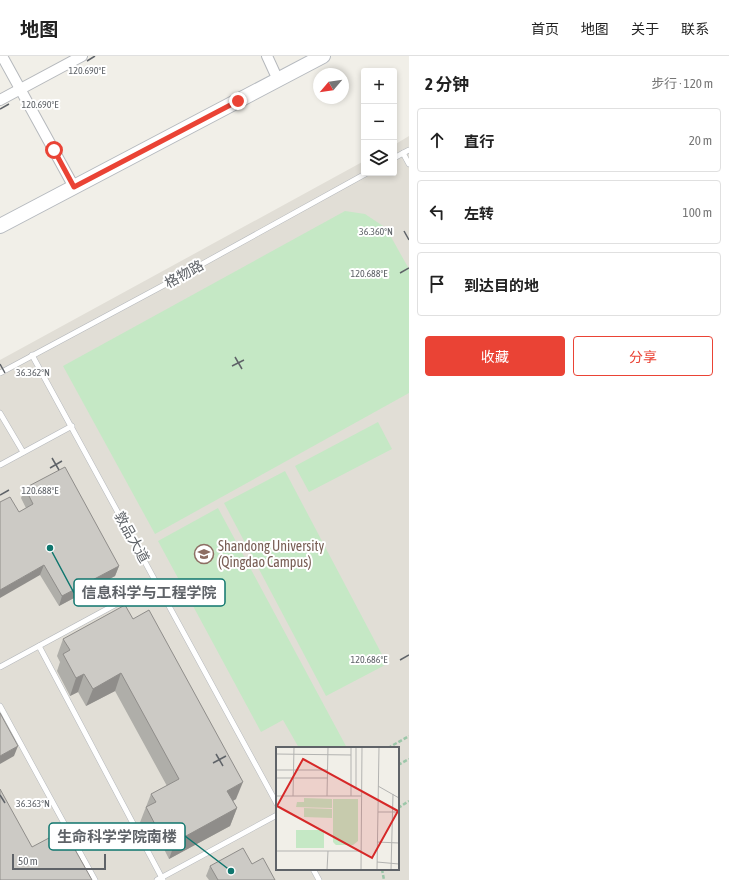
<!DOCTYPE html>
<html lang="zh">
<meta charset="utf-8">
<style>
:root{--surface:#fff;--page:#f6f6f6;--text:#222;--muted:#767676;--line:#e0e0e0;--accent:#ea4335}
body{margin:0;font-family:"Asap Condensed","Noto Sans SC",sans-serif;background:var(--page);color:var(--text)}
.controls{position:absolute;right:12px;top:12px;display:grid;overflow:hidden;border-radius:4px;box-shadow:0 2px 6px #0003}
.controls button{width:36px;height:36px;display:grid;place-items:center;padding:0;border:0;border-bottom:1px solid var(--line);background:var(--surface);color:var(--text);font:20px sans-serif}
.compass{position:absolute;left:313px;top:12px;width:36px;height:36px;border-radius:50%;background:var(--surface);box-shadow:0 2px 6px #0003;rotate:241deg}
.scale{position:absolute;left:12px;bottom:10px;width:94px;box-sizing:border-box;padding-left:4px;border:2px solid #5f6368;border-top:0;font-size:11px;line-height:14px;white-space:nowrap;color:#5f6368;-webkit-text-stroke:3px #fff;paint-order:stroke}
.stop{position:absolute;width:12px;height:12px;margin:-9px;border:3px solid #ea4335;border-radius:50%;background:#fff}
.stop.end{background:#ea4335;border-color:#fff;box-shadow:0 1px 4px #0008}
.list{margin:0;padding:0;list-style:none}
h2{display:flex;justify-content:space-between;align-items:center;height:52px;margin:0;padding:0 16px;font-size:17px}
h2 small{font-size:13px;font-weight:400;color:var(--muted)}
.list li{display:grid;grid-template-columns:26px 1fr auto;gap:12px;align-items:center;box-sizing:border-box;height:64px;margin:0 8px 8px;padding:0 8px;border:1px solid var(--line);border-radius:4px}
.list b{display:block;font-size:15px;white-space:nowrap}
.list em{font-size:13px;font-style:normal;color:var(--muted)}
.actions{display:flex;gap:8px;padding:12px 16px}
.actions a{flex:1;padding:9px 0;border:1px solid var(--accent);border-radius:4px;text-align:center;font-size:14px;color:var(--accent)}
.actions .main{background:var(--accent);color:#fff}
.icon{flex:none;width:22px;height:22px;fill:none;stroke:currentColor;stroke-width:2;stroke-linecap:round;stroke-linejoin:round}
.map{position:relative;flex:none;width:409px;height:824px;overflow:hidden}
header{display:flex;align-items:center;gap:24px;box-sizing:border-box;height:56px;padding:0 20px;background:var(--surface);border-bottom:1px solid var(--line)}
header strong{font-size:19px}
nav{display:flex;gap:22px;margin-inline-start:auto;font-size:14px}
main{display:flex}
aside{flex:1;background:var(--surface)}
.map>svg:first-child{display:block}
.education{fill:#e1ded6;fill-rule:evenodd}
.pitch{fill:#c5e8c5}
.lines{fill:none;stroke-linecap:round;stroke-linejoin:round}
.service-casing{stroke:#b5b8bc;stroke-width:6}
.minor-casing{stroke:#b5b8bc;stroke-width:12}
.secondary-casing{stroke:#b6babf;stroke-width:16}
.path{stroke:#9cc7a9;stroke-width:2.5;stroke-dasharray:4 2;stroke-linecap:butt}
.service{stroke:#fff;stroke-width:5}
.minor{stroke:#fff;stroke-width:10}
.secondary{stroke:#fff;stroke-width:14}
.wall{fill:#afaea9}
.shaded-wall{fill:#8f8d8a}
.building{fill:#cccac5;stroke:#8f8d8a}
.route{stroke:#ea4335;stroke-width:5}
.ticks{fill:none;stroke:#5f6368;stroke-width:1.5}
.labels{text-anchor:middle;stroke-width:4;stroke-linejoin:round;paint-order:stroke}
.street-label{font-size:14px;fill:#5f6368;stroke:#fff}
.education-label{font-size:14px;fill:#785e54;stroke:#fff;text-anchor:start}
.inset-road{fill:none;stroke:#b3b3b1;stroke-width:1}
.view{fill:#d62828;fill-opacity:0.15;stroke:#d62828;stroke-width:2}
.inset-edge{fill:none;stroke:#5f6368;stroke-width:2}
.ticks-label{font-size:10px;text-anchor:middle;fill:#5f6368;stroke:#fff;stroke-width:4;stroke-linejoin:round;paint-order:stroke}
.leader{fill:none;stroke:#0f766e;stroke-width:1.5}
.callout-dot{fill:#0f766e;stroke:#fff;stroke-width:1.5}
.callout{fill:#fff;stroke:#0f766e;stroke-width:1.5}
.callout-label{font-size:15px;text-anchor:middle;font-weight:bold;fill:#5f6368}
</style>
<header>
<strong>地图</strong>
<nav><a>首页</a><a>地图</a><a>关于</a><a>联系</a></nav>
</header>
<main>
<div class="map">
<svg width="409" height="824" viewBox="0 0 409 824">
<rect width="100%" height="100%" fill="#f1efe8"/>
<path class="education" d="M409 80V824H0V304L364 105V117H394V89ZM277 692H398V813H277Z"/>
<g class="pitch">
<polygon points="345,155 365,158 386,172 409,213 409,337 155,478 63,310"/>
<polygon points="378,366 392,393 309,436 295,410"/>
<polygon points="285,415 387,608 326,640 224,447"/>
<polygon points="218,452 347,692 299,692 283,664 261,676 158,485"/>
</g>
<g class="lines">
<g class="service-casing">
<g id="service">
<polyline points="403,97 409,108"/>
<polyline points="394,102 409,94"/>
<polyline points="32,299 277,748"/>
<polyline points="0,317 166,228 367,117"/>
<polyline points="0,357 23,396"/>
<polyline points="0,409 72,370"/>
<polyline points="39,590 163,824"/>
<polyline points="0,611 157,526"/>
<polyline points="0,650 95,824"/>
<polyline points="313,813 319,824"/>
<polyline points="157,824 277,759"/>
</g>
</g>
<g class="minor-casing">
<g id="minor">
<polyline points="2,0 74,131"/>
<polyline points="267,0 278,24"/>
<polyline points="0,44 82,0"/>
</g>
</g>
<g class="secondary-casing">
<polyline id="secondary" points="0,170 323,0"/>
</g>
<g class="path">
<polyline points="388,692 409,680"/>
<polyline points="398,709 409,703"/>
<polyline points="398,752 409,745"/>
<polyline points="382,813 384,824"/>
</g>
<use href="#service" class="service"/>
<use href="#minor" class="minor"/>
<use href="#secondary" class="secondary"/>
</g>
<g class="wall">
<polygon points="25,432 119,510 115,520 59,550 40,519 19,456 26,452 21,442"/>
<polygon points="133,563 236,743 233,745 237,752 230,770 169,803 162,789 153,794 139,769 151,738 167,730 115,635 86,650 78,636 70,640 57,615 60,606 57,600 63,583"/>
<polygon points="252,808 275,824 209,824 206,820 210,810"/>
</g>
<g class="shaded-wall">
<polygon points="44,509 40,519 0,542 0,534"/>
<polygon points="119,510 115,520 59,550 62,540"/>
<polygon points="121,617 115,635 86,650 93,633"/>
<polygon points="84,618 78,636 70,640 76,622"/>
<polygon points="18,690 14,700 0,708 0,700"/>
<polygon points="243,726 236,743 220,752 227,735"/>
<polygon points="237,752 230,770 169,803 175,786"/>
<polygon points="168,771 162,789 153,794 159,776"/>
</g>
<g class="building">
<polygon points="65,411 119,510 62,540 44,509 0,534 0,446 10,441 19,456 33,448 25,432"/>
<polygon points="125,549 133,563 149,554 243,726 227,735 237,752 175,786 168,771 159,776 146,751 156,746 151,738 179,723 121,617 93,633 84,618 76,622 63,598 70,594 63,583"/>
<polygon points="0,657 18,690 0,700"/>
<polygon points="0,733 32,791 64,774 92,824 0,824"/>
<polygon points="243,792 252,808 263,802 275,824 218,824 210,810"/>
</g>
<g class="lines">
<polyline class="route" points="54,94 74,131 238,45"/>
</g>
<path class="ticks" d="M87 5 95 0M0 53 9 48M404 175 409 184M400 217 409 212M235 301 242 313M0 308 5 317M232 310 244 304M52 402 59 414M50 412 62 405M0 439 9 434M400 604 409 599M216 698 223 710M213 707 226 700M0 739 5 747"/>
<defs>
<g id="university-ring" transform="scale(1)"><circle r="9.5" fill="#fff" stroke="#8d6e63" stroke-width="1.5"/><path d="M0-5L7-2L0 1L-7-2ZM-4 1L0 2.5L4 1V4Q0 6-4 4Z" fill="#8d6e63"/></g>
</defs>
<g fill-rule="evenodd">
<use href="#university-ring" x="204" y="498"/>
</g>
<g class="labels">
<g class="street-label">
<text transform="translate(184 218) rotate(-29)" y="5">格物路</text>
<text transform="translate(132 481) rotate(61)" y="5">敦品大道</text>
</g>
<g class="education-label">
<text x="218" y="495">Shandong University<tspan x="218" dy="16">(Qingdao Campus)</tspan></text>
</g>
</g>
<g transform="translate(276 691)">
<rect width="123" height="123" fill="#f1efe8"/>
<path d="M28 51 56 52V61L20 60 21 55H28ZM57 52H82V94L77 98H60L57 95ZM28 61 56 62V71L28 70ZM20 83H48V101H20Z" fill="#c5e8c5"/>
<path class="inset-road" d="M0 7 75 8M0 23H52M0 31H52M102 39 123 51M80 42V0M0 49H85M17 49 18 0M51 49 52 0M75 49V0M102 65H123M101 95 123 96M0 104H85M101 115 123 117M51 123 52 104M85 123 86 0M101 123 103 0M115 123 117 47"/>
<path class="view" d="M27 12 122 64 96 111 1 59Z"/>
<rect width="123" height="123" class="inset-edge"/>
</g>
<g class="ticks-label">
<text x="87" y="18">120.690°E</text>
<text x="40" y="52">120.690°E</text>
<text x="376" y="179">36.360°N</text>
<text x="369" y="221">120.688°E</text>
<text x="33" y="320">36.362°N</text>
<text x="40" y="438">120.688°E</text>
<text x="369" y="607">120.686°E</text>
<text x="33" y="751">36.363°N</text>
</g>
<path class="leader" d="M50 492L74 537M231 815L185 780"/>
<g class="callout-dot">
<circle cx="50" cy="492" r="4"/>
<circle cx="231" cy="815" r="4"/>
</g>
<g class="callout">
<rect x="74" y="523" width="151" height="27" rx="4"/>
<rect x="49" y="767" width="136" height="27" rx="4"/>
</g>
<g class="callout-label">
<text x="149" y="542">信息科学与工程学院</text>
<text x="117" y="786">生命科学学院南楼</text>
</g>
</svg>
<div class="controls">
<button>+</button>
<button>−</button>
<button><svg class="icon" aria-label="layers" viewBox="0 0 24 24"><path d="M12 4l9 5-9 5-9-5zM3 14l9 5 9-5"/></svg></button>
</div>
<svg class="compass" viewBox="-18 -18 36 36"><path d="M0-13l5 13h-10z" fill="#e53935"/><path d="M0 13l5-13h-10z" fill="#767676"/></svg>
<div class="scale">50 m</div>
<div class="stop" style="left:54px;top:94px"></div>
<div class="stop end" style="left:238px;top:45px"></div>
</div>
<aside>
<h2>2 分钟<small>步行 · 120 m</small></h2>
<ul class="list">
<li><svg class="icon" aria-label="ahead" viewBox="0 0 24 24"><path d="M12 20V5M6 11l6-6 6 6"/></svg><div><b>直行</b></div><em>20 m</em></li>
<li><svg class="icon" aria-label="left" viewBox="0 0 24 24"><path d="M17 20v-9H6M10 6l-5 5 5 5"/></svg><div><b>左转</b></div><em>100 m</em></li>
<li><svg class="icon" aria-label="arrive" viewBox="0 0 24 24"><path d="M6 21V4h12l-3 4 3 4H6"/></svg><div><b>到达目的地</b></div></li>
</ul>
<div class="actions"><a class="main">收藏</a><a>分享</a></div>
</aside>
</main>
